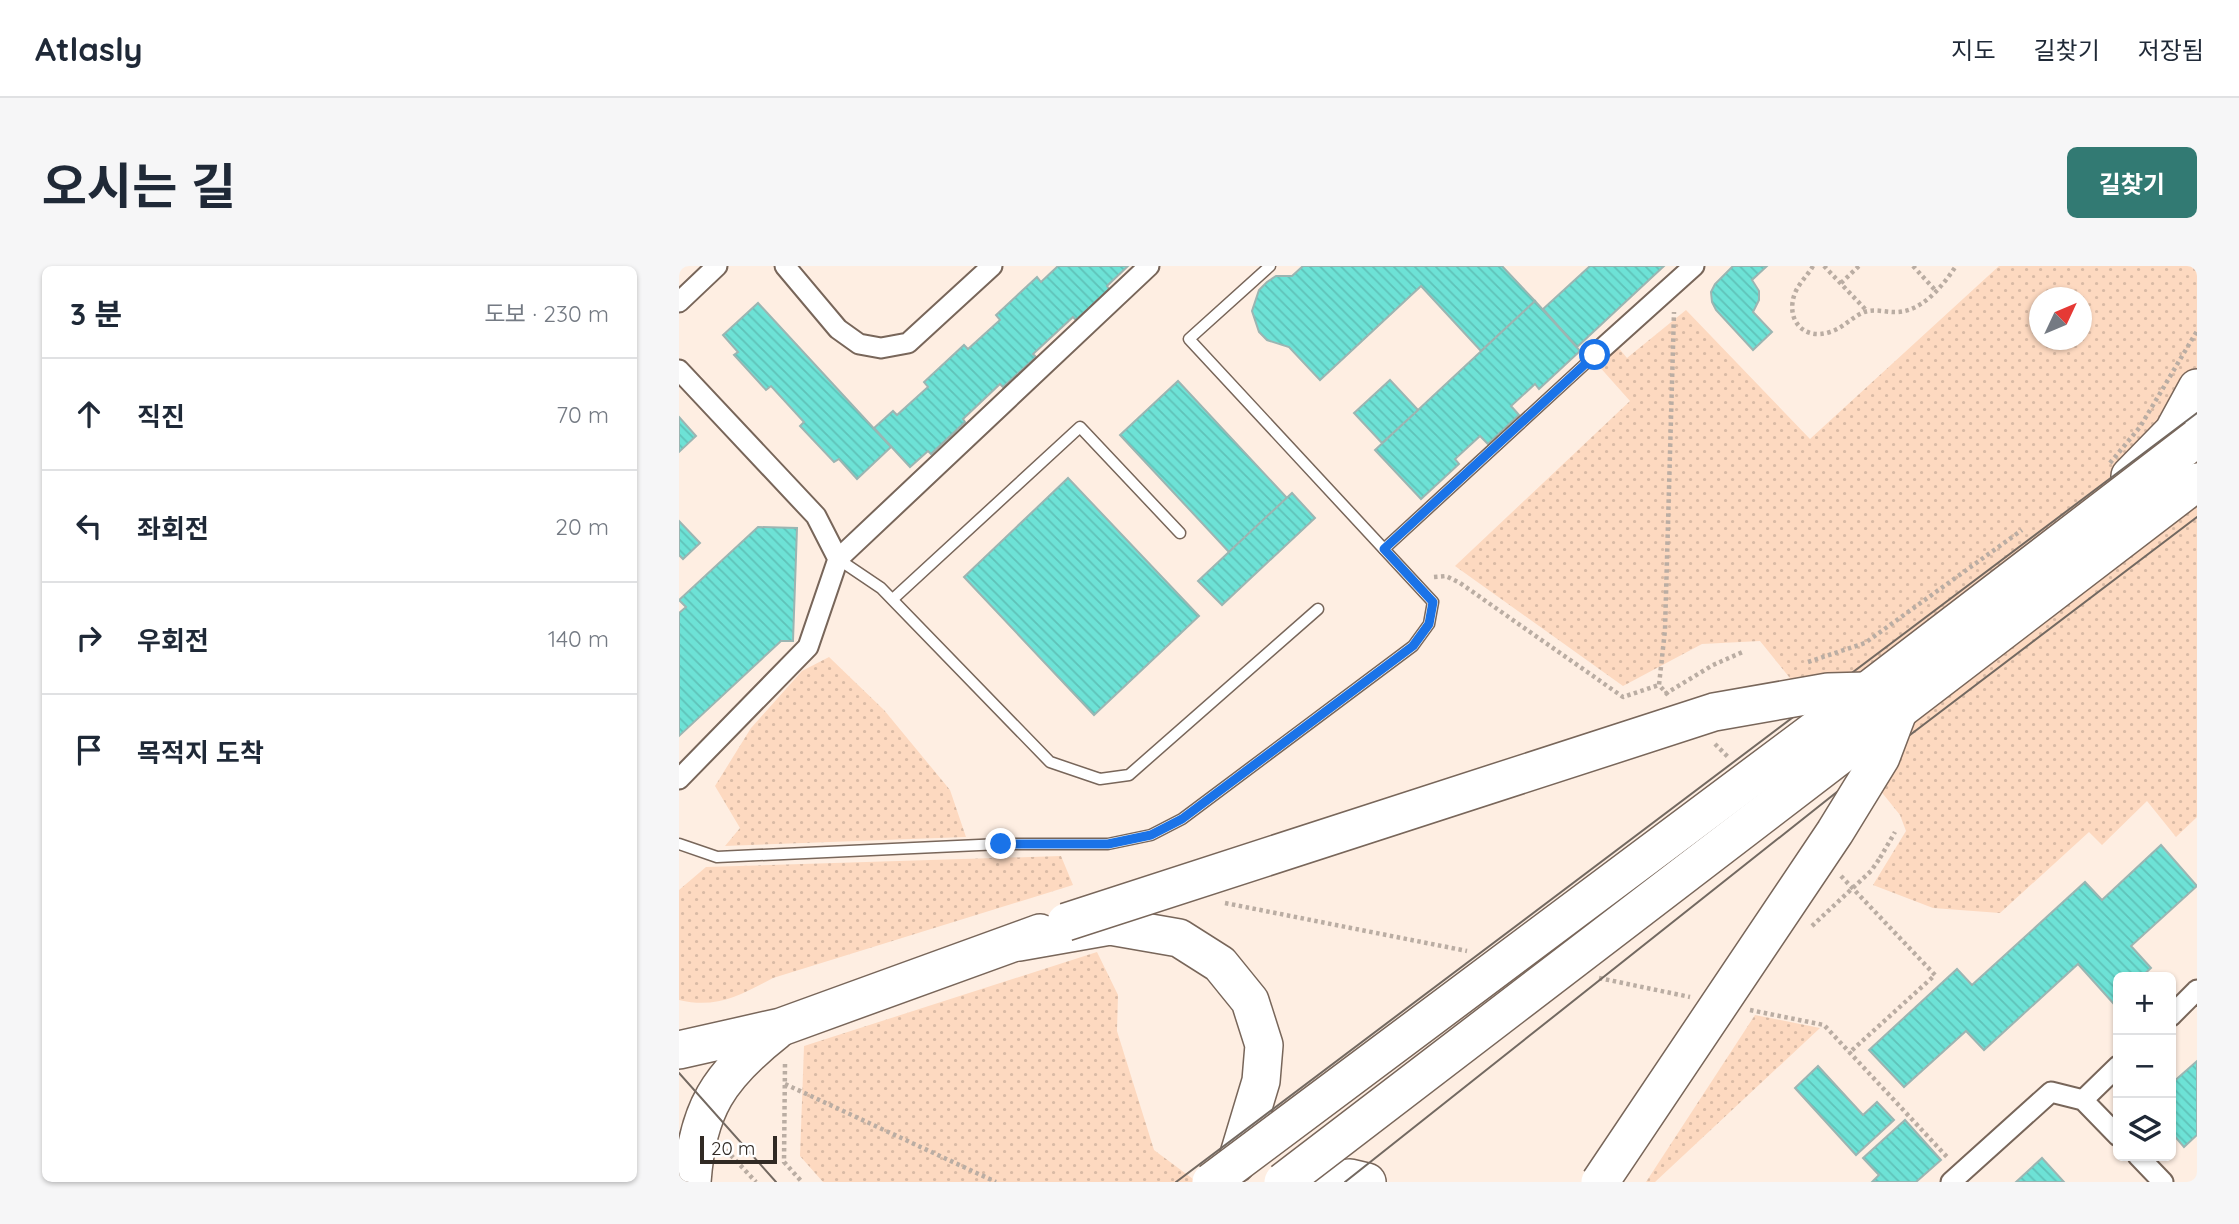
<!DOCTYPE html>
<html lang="ko">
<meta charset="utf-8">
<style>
:root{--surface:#fff;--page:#f6f6f7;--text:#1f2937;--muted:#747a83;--line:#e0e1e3;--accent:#327a73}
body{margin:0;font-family:Quicksand,"Noto Sans KR",sans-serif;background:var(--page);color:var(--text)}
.controls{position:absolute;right:21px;bottom:21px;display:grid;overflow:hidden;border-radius:10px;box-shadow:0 2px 5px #0004}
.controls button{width:63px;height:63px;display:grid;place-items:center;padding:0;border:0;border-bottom:2px solid var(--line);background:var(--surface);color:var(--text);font:35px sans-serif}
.compass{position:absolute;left:1350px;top:21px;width:63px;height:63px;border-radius:50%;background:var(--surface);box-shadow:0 2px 5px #0004;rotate:46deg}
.scale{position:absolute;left:21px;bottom:18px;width:77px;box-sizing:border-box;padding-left:7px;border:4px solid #312a24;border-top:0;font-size:19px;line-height:24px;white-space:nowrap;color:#312a24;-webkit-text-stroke:5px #fff;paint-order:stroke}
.stop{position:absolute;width:21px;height:21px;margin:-16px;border:5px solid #1a73e8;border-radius:50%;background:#fff}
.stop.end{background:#1a73e8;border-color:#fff;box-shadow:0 2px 7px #0008}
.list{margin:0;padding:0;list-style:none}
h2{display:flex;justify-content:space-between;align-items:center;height:91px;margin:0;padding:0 28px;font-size:30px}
h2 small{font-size:23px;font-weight:400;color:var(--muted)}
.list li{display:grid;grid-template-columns:46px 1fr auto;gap:21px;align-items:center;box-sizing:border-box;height:112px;padding:0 28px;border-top:2px solid var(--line)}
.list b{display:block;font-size:26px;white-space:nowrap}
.list em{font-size:23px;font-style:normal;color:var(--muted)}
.icon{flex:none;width:38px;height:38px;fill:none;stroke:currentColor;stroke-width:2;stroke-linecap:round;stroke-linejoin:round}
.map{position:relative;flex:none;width:1518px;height:916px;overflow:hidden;border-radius:10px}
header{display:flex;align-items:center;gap:42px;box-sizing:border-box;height:98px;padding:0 35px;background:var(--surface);border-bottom:2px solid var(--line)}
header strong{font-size:33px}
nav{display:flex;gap:38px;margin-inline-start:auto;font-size:24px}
.intro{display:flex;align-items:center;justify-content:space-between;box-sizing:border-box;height:168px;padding:0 42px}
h1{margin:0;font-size:49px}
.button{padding:18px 32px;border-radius:10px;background:var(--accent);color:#fff;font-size:24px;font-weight:700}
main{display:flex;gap:42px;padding:0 42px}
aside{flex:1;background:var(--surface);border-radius:10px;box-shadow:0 2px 5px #0004}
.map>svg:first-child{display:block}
.grass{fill:url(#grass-dots);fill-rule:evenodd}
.building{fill:url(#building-back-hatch);stroke:#9bb5b2;stroke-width:2}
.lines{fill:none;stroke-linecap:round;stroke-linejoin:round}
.lane-casing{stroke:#78665a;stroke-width:13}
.street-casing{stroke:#78665a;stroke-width:23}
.highway-casing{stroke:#78665a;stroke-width:40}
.path{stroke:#baada3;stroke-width:4.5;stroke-dasharray:3.5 3.5;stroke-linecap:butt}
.lane{stroke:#fff;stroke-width:10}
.street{stroke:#fff;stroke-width:19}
.highway{stroke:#fff;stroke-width:37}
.tram{stroke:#736961;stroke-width:2}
.highway-bridge-casing{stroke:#78665a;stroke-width:40;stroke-linecap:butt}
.path-bridge{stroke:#baada3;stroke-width:4.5;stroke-dasharray:3.5 3.5;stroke-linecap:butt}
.highway-bridge{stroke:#fff;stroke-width:37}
.route{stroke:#1a73e8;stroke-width:9}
</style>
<header>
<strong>Atlasly</strong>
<nav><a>지도</a><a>길찾기</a><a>저장됨</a></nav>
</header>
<div class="intro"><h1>오시는 길</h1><a class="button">길찾기</a></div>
<main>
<aside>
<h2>3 분<small>도보 · 230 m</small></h2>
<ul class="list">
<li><svg class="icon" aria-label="ahead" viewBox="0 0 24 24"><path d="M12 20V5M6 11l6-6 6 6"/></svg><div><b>직진</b></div><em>70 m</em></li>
<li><svg class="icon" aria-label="left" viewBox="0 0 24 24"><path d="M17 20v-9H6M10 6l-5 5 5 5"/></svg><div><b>좌회전</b></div><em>20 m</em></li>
<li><svg class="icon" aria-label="right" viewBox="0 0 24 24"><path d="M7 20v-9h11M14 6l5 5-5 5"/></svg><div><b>우회전</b></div><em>140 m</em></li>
<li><svg class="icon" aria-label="arrive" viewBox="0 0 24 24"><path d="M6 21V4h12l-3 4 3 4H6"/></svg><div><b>목적지 도착</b></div></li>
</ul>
</aside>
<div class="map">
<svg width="1518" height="916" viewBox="0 0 1518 916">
<defs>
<pattern id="grass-dots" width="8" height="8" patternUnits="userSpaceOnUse" patternTransform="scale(1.75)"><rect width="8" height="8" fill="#fdd9c0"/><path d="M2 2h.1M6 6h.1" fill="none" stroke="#d9baa5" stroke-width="1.8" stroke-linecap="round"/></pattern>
<pattern id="building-back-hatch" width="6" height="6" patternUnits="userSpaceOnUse" patternTransform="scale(1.75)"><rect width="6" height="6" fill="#6de2d6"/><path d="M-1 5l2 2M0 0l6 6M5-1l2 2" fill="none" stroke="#5fc2b8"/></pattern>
</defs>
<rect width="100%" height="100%" fill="#feeee2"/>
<g class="grass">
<path d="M1320 0H1518V551L1497 571 1468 535 1423 579 1410 566 1321 647 1254 642 1194 619 1227 565 1221 549 1081 375 1023 378 944 420 776 300 951 135 918 98 938 80 948 92 1007 44 1131 173ZM1360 32H1402V74H1360Z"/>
<polygon points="150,391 205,444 271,524 287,571 46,580 61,562 36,520 72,462 123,405"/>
<path d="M382 590 394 619 94 712C62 729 38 743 0 734V624L27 601Z"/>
<polygon points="418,686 439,729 438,765 475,884 518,916 144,916 121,890 125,780"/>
<polygon points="1076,749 1141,762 976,916 967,916"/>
</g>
<g class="building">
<polygon points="379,0 449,0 428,20 430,23 397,54 394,51 354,88 357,91 324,121 321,118 284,153 286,156 252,188 249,185 231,201 195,162 214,145 218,149 249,121 245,116 285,79 289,83 321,54 317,49 358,11 362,16"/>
<polygon points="624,0 823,0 856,35 802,85 742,20 641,114 610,81 588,74 580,66 573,45 580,24 588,16 597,10 613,10"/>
<polygon points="911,0 985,0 898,81 864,43"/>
<polygon points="1054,0 1088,0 1073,14 1080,25 1080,34 1074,46 1093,66 1074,84 1037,44 1033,36 1032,26 1036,18"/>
<polygon points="856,35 901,85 860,123 856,118 832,140 840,149 809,178 801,170 776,193 780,198 742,233 696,184"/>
<polygon points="79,37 212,181 178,213 160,193 155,196 121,160 125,156 92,120 87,124 55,89 59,86 44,69"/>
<polygon points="711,114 739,144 703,177 675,147"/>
<polygon points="499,115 608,232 550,286 441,169"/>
<polygon points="0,151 17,170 0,186"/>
<polygon points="389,212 520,350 415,449 285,311"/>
<polygon points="613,227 636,252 543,339 519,315"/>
<polygon points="0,255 21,277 4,293 0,289"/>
<polygon points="79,261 118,262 114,375 102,375 0,470 0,347 7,341 0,334"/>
<polygon points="1482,579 1518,620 1452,680 1472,702 1462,711 1439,711 1439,732 1434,737 1399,698 1305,784 1287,765 1225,821 1190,784 1278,703 1293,719 1406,616 1423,634"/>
<polygon points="1518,795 1518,869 1505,881 1492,866 1492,818"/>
<polygon points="1139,800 1184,849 1198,836 1215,854 1177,889 1116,822"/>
<polygon points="1226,854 1262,894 1237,916 1193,916 1200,909 1184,892"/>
<polygon points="1363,892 1385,916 1337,916"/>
</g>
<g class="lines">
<g class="lane-casing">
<g id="lane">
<polyline points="705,283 916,89"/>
<polyline points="159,293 202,322 371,496 421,513 450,509 639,343"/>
<polyline points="214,333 401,161 501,267"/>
<polyline points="0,578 38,591 322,578 429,578 472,569 503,553 734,380 750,358 754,336 510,73 591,0"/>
</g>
</g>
<g class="street-casing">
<g id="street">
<polyline points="106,0 159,63 180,78 202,82 229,77 313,0"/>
<polyline points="0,36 38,0"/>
<polyline points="916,89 1015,0"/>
<polyline points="0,104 137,250 159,293 129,381 0,513"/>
<polyline points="159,293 470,0"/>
<polyline points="1492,750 1518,724"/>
<polyline points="1404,834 1439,800"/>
<polyline points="1459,890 1484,916"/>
<polyline points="1272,916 1372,826 1404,834 1439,870"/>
</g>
</g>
<g class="highway-casing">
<g id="highway">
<polyline points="1451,210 1494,166 1518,122"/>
<polyline points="340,676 431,660 500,672 541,698 571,735 585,779 582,815 557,898"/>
<polyline points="0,784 102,761 361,667"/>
<path d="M13 916C18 843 40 810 97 765"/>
<polyline points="636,916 671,912 688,916"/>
</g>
</g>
<g class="path">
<path d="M1134 0C1129 9 1120 17 1116 27 1106 53 1124 75 1151 66 1164 62 1172 52 1183 47 1193 42 1205 46 1215 46 1242 47 1263 21 1277 0"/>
<polyline points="1145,0 1188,45"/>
<polyline points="1234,0 1257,25"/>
<polyline points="1162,17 1180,0"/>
<polyline points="755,311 767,310 781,317 944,431 980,419"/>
<polyline points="1034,399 1066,385"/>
<polyline points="989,429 980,419 986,364 995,46"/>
<polyline points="1036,478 1050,492"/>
<polyline points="1201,592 1216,566"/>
<polyline points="1162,610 1256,709 1170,787"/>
<polyline points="546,637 788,685"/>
<polyline points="920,712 1011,731"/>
<polyline points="1071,744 1145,759 1269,892"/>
<polyline points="106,798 105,896 123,916"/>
<polyline points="106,818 317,916"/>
<polyline points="47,884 77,916"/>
</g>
<use href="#lane" class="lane"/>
<use href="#street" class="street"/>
<use href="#highway" class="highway"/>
<g class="tram">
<polyline points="0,807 97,916"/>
<polyline points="497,916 1518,147"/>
<polyline points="666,916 1202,491 1518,251"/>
</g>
<g class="highway-bridge-casing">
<g id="highway-bridge">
<polyline points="387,656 1035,446 1149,426 1188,425"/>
<polyline points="532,916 1188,425 1518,172"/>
<polyline points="604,916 1518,216"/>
<polyline points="921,916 1156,566 1202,491 1219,446"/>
</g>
</g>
<g class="path-bridge">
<polyline points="1431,197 1461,161 1518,65"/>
<polyline points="1129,396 1186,377 1343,264"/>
<polyline points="986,428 1034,399"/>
<polyline points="1133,660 1192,605 1201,592"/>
</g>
<use href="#highway-bridge" class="highway-bridge"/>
</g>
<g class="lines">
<polyline class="route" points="322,578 429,578 472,569 503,553 734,380 750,358 754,336 705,283 916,89"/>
</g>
</svg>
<div class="controls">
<button>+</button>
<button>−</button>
<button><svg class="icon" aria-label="layers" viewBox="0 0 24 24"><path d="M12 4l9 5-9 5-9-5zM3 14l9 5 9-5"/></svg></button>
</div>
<svg class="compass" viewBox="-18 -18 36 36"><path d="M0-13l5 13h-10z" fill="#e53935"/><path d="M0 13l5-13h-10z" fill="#747a83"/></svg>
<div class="scale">20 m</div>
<div class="stop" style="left:916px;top:89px"></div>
<div class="stop end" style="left:322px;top:578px"></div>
</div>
</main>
